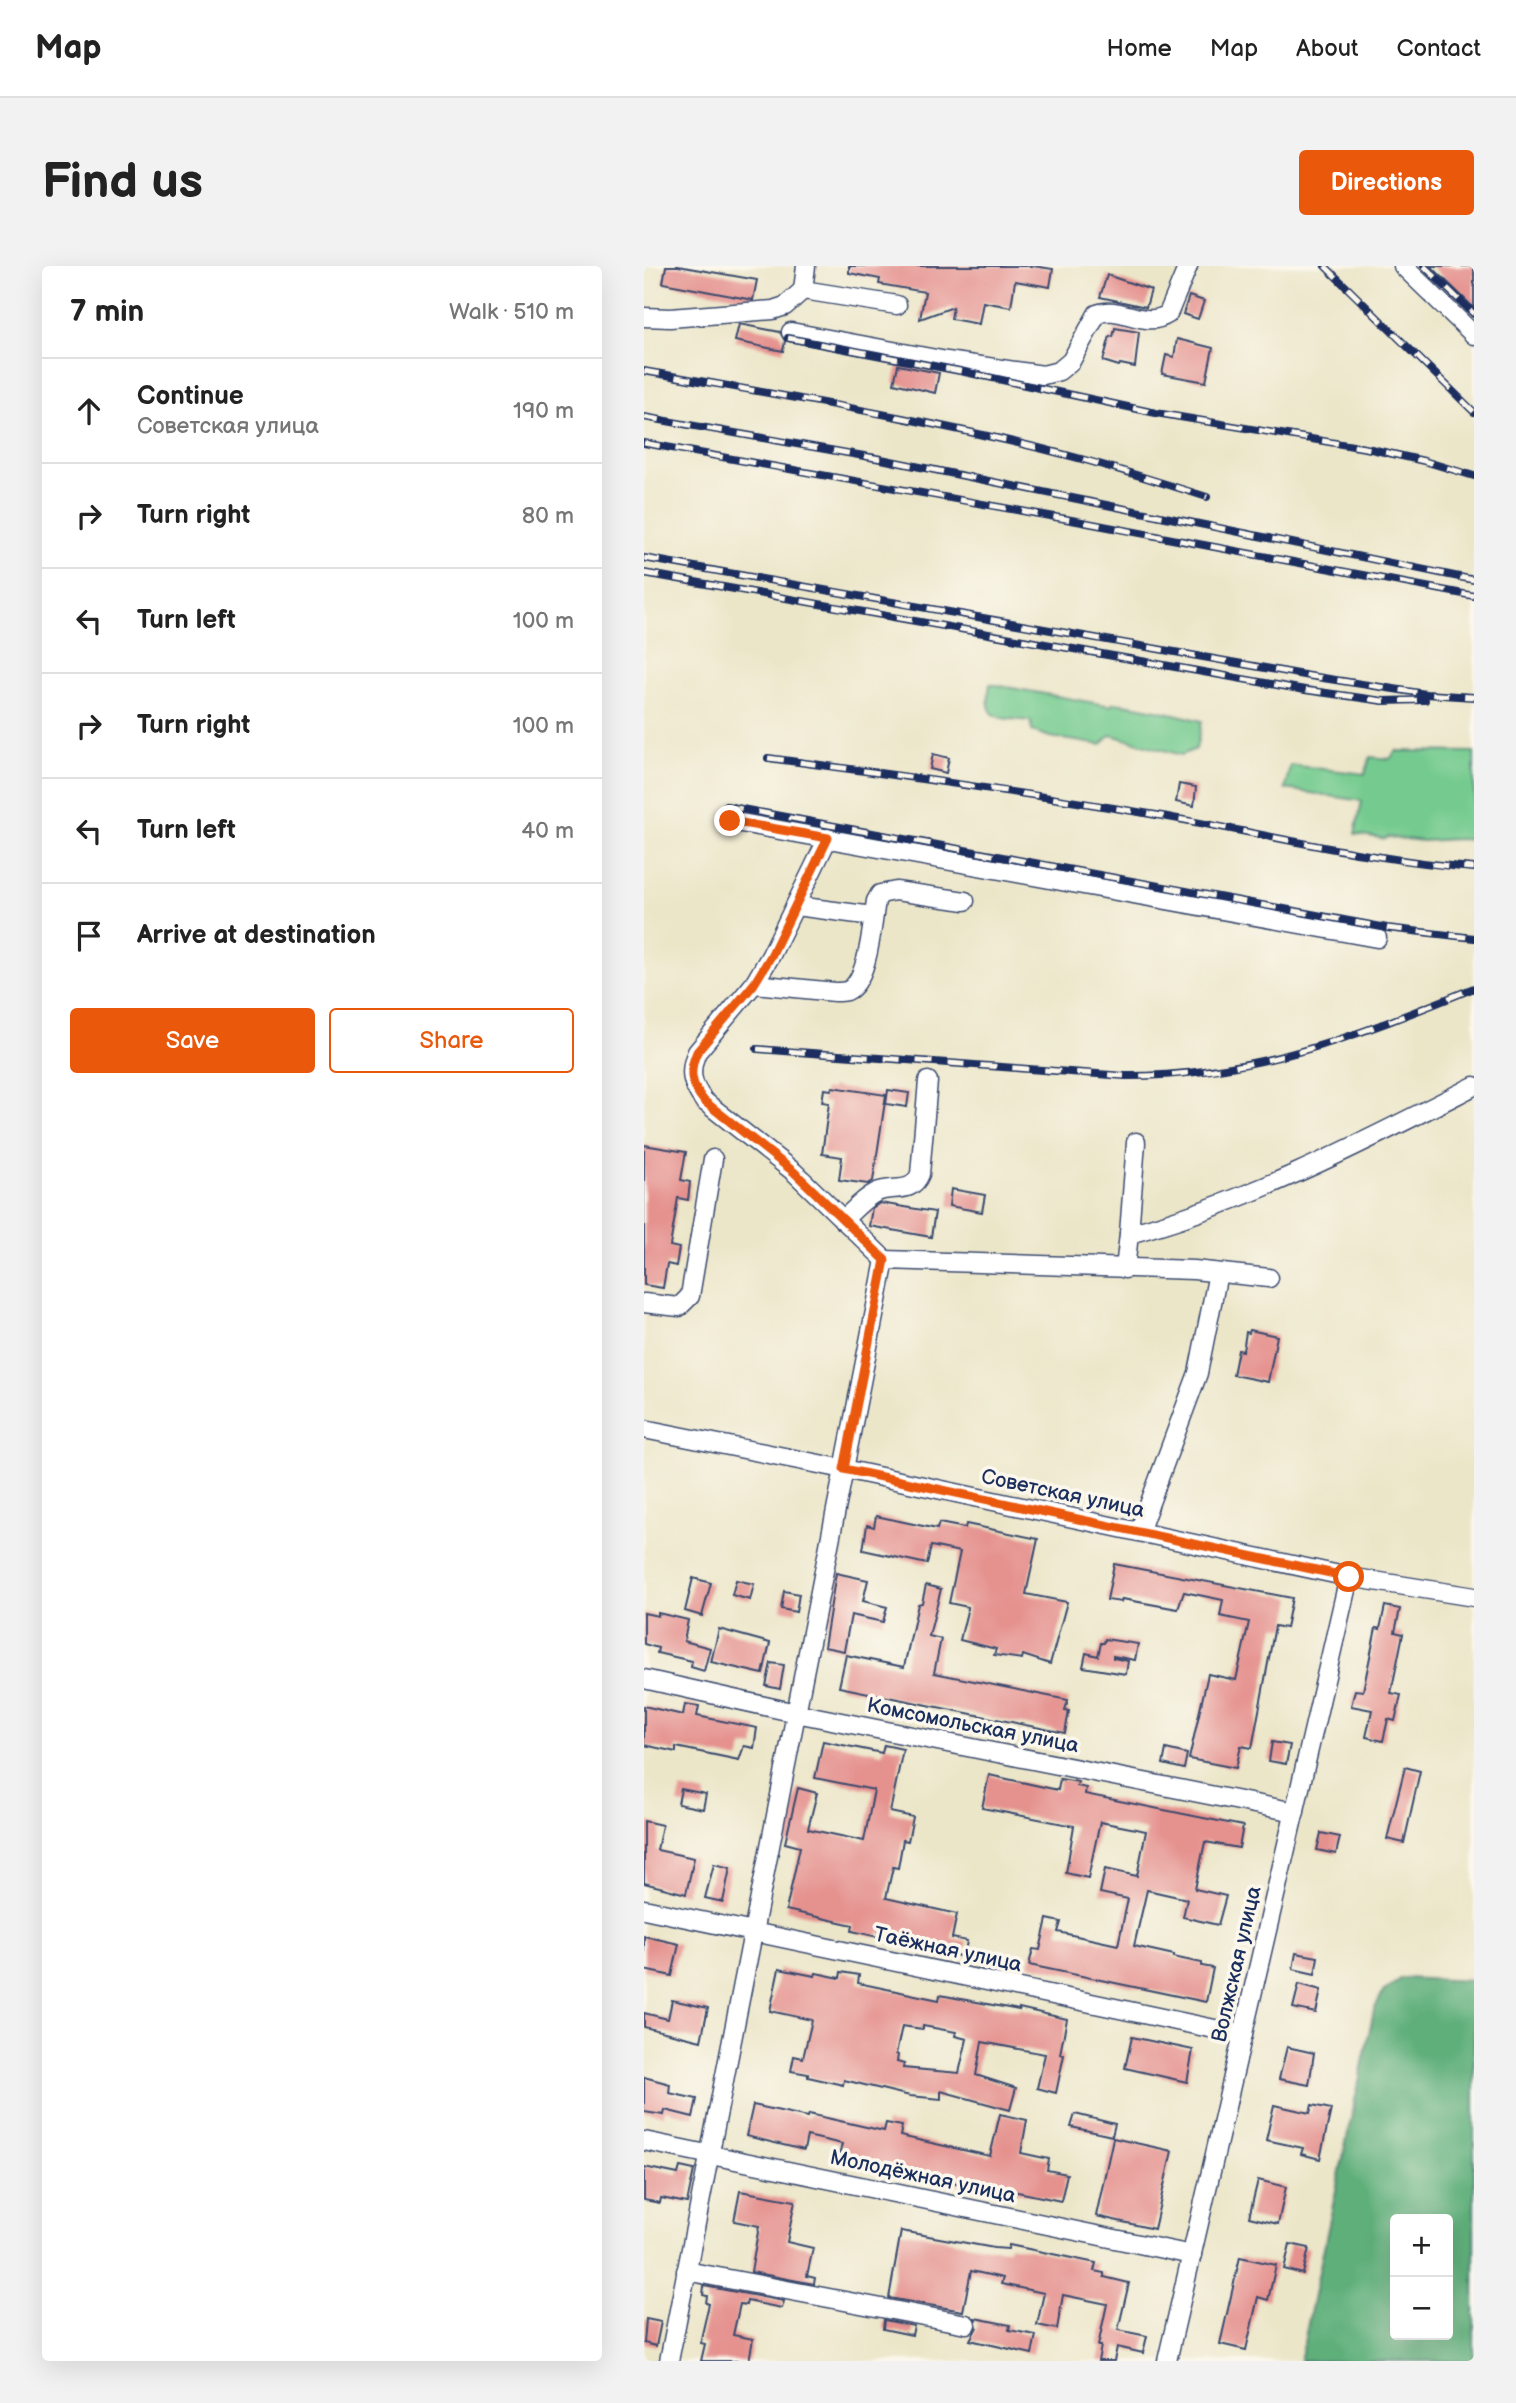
<!DOCTYPE html>
<meta charset="utf-8">
<style>
:root{--surface:#fff;--page:#f2f2f2;--text:#222;--muted:#767676;--line:#e0e0e0;--accent:#ea580c}
body{margin:0;font-family:"Balsamiq Sans",sans-serif;background:var(--page);color:var(--text)}
.controls{position:absolute;right:21px;bottom:21px;display:grid;overflow:hidden;border-radius:7px;box-shadow:0 7px 28px #0002}
.controls button{width:63px;height:63px;display:grid;place-items:center;padding:0;border:0;border-bottom:2px solid var(--line);background:var(--surface);color:var(--text);font:35px sans-serif}
.stop{position:absolute;width:21px;height:21px;margin:-16px;border:5px solid #ea580c;border-radius:50%;background:#fff}
.stop.end{background:#ea580c;border-color:#fff;box-shadow:0 2px 7px #0008}
.list{margin:0;padding:0;list-style:none}
h2{display:flex;justify-content:space-between;align-items:center;height:91px;margin:0;padding:0 28px;font-size:30px}
h2 small{font-size:23px;font-weight:400;color:var(--muted)}
.list li{display:grid;grid-template-columns:46px 1fr auto;gap:21px;align-items:center;box-sizing:border-box;height:105px;padding:0 28px;border-top:2px solid var(--line)}
.list b{display:block;font-size:26px;white-space:nowrap}
.list p{margin:0;font-size:23px;white-space:nowrap;color:var(--muted)}
.list em{font-size:23px;font-style:normal;color:var(--muted)}
.actions{display:flex;gap:14px;padding:21px 28px}
.actions a{flex:1;padding:16px 0;border:2px solid var(--accent);border-radius:7px;text-align:center;font-size:24px;color:var(--accent)}
.actions .main{background:var(--accent);color:#fff}
.icon{flex:none;width:38px;height:38px;fill:none;stroke:currentColor;stroke-width:2;stroke-linecap:round;stroke-linejoin:round}
.map{position:relative;flex:none;width:830px;height:2095px;overflow:hidden;border-radius:7px}
header{display:flex;align-items:center;gap:42px;box-sizing:border-box;height:98px;padding:0 35px;background:var(--surface);border-bottom:2px solid var(--line)}
header strong{font-size:33px}
nav{display:flex;gap:38px;margin-inline-start:auto;font-size:24px}
.intro{display:flex;align-items:center;justify-content:space-between;box-sizing:border-box;height:168px;padding:0 42px}
h1{margin:0;font-size:49px}
.button{padding:18px 32px;border-radius:7px;background:var(--accent);color:#fff;font-size:24px;font-weight:700}
main{display:flex;gap:42px;padding:0 42px}
aside{flex:1;background:var(--surface);border-radius:7px;box-shadow:0 7px 28px #0002}
.map>svg:first-child{display:block}
.green{fill:#74cb8f;stroke:#487d76;stroke-width:2}
.forest{fill:#5faf7a;stroke:#3d6f6c;stroke-width:2;fill-rule:evenodd}
.building{fill:#e5928f;fill-rule:evenodd}
.lines{fill:none;stroke-linecap:round;stroke-linejoin:round}
.minor-casing{stroke:#3a4a6e;stroke-width:21}
.minor{stroke:#fff;stroke-width:18}
.rail-casing{stroke:#1b2f5e;stroke-width:8}
.rail{stroke:#fbf7ec;stroke-width:5;stroke-dasharray:16;stroke-linecap:butt}
.route{stroke:#ea580c;stroke-width:9}
.labels{text-anchor:middle;stroke-width:7;stroke-linejoin:round;paint-order:stroke}
.street-label{font-size:21px;fill:#1b2f5e;stroke:#fbf7ec}
</style>
<header>
<strong>Map</strong>
<nav><a>Home</a><a>Map</a><a>About</a><a>Contact</a></nav>
</header>
<div class="intro"><h1>Find us</h1><a class="button">Directions</a></div>
<main>
<aside>
<h2>7 min<small>Walk · 510 m</small></h2>
<ul class="list">
<li><svg class="icon" aria-label="ahead" viewBox="0 0 24 24"><path d="M12 20V5M6 11l6-6 6 6"/></svg><div><b>Continue</b><p>Советская улица</p></div><em>190 m</em></li>
<li><svg class="icon" aria-label="right" viewBox="0 0 24 24"><path d="M7 20v-9h11M14 6l5 5-5 5"/></svg><div><b>Turn right</b></div><em>80 m</em></li>
<li><svg class="icon" aria-label="left" viewBox="0 0 24 24"><path d="M17 20v-9H6M10 6l-5 5 5 5"/></svg><div><b>Turn left</b></div><em>100 m</em></li>
<li><svg class="icon" aria-label="right" viewBox="0 0 24 24"><path d="M7 20v-9h11M14 6l5 5-5 5"/></svg><div><b>Turn right</b></div><em>100 m</em></li>
<li><svg class="icon" aria-label="left" viewBox="0 0 24 24"><path d="M17 20v-9H6M10 6l-5 5 5 5"/></svg><div><b>Turn left</b></div><em>40 m</em></li>
<li><svg class="icon" aria-label="arrive" viewBox="0 0 24 24"><path d="M6 21V4h12l-3 4 3 4H6"/></svg><div><b>Arrive at destination</b></div></li>
</ul>
<div class="actions"><a class="main">Save</a><a>Share</a></div>
</aside>
<div class="map">
<svg width="830" height="2095" viewBox="0 0 830 2095">
<rect width="100%" height="100%" fill="#fbf7ec"/>
<filter id="ink" filterUnits="userSpaceOnUse"><feTurbulence type="fractalNoise" baseFrequency=".0143" numOctaves="2"/><feDisplacementMap in="SourceGraphic" scale="14" xChannelSelector="R" yChannelSelector="G"/><feConvolveMatrix kernelMatrix="1 2 1 2 8 2 1 2 1" color-interpolation-filters="sRGB"/></filter>
<filter id="wash" filterUnits="userSpaceOnUse"><feTurbulence type="fractalNoise" baseFrequency=".00686" numOctaves="4" result="noise"/><feDisplacementMap in="SourceGraphic" scale="28" xChannelSelector="R" yChannelSelector="G"/><feGaussianBlur stdDeviation="1.57" result="paint"/><feColorMatrix in="noise" values="0 0 0 0 0 0 0 0 0 0 0 0 0 0 0 0 0 1.4 0 .05"/><feComposite in="paint" operator="in"/></filter>
<g filter="url(#wash)">
<rect width="100%" height="100%" fill="#ece6c9"/>
<g class="green">
<path d="M346 418 467 440 469 437C500 440 528 447 558 455L552 483 537 489 467 469 457 479 406 471 388 465 387 455C355 451 339 457 346 418Z"/>
<polygon points="752,485 830,486 830,574 814,573 779,575 743,571 742,573 711,568 718,535 641,523 646,499 721,508 726,491 746,493"/>
</g>
<path class="forest" d="M758 1712 830 1715V2095H656L730 1744 739 1726ZM751 1953H804V2069H751Z"/>
<g id="blocks">
<g class="building">
<polygon points="22,0 34,0 113,14 109,34 19,17"/>
<polygon points="205,0 389,0 409,3 406,21 371,15 367,41 339,36 335,58 307,53 309,41 276,53 281,26 235,18 236,13 205,7"/>
<polygon points="787,0 830,0 830,42"/>
<polygon points="463,9 507,24 502,41 456,31"/>
<polygon points="545,30 560,35 554,53 539,48"/>
<polygon points="95,58 136,66 141,75 139,85 91,75"/>
<polygon points="471,62 495,66 491,101 476,98 475,100 459,95 466,70 469,71"/>
<polygon points="533,73 569,82 562,116 518,108 522,89 530,91"/>
<polygon points="254,99 295,107 291,127 250,117"/>
<polygon points="289,488 305,492 302,507 286,503"/>
<polygon points="535,518 552,521 550,540 532,536"/>
<polygon points="188,821 242,829 229,915 224,918 195,914 198,891 178,888 185,837 178,836 180,823 187,824"/>
<polygon points="244,824 265,827 263,841 242,838"/>
<polygon points="0,879 42,886 37,914 46,916 44,934 34,932 26,980 35,982 32,1000 23,998 19,1022 0,1019"/>
<polygon points="307,923 341,929 338,946 305,940"/>
<polygon points="236,937 291,946 287,971 225,960 228,942"/>
<polygon points="606,1064 633,1070 624,1116 589,1109 594,1084 599,1085 602,1066 605,1067"/>
<polygon points="232,1250 293,1263 295,1257 321,1262 322,1258 394,1273 382,1328 423,1336 406,1398 379,1389 378,1393 350,1389 352,1383 316,1374 324,1341 305,1337 316,1286 287,1280 283,1298 219,1284 223,1259 230,1261"/>
<polygon points="470,1298 648,1332 642,1362 631,1360 608,1482 597,1480 592,1502 545,1493 564,1408 592,1414 605,1356 576,1350 579,1334 540,1326 534,1343 478,1333 477,1336 463,1334"/>
<polygon points="192,1307 224,1314 219,1335 243,1341 239,1356 207,1349 200,1385 180,1381"/>
<polygon points="49,1312 67,1317 58,1350 41,1345"/>
<polygon points="92,1314 110,1318 106,1334 88,1329"/>
<polygon points="282,1319 297,1323 285,1370 297,1373 290,1407 424,1434 421,1444 425,1445 421,1467 195,1421 202,1389 260,1401 274,1338 278,1337"/>
<polygon points="140,1325 155,1328 152,1346 137,1343"/>
<polygon points="741,1340 756,1343 751,1366 759,1368 747,1427 757,1429 751,1455 744,1453 739,1475 722,1471 728,1444 707,1440 711,1424 719,1425 732,1362 736,1363"/>
<polygon points="0,1347 14,1350 14,1347 44,1354 40,1375 66,1382 60,1405 47,1401 48,1395 13,1387 14,1382 0,1378"/>
<polygon points="75,1363 126,1377 119,1408 67,1396"/>
<polygon points="461,1373 494,1378 491,1394 469,1390 469,1392 484,1395 482,1408 439,1401 442,1387 454,1390 457,1377 460,1377"/>
<polygon points="127,1397 140,1399 136,1423 122,1420"/>
<polygon points="41,1438 55,1440 53,1450 113,1462 110,1482 100,1480 95,1494 32,1481 32,1486 0,1479 0,1440 39,1449"/>
<polygon points="179,1475 238,1487 240,1479 259,1483 246,1546 269,1551 264,1575 259,1574 254,1602 249,1601 242,1632 313,1648 308,1672 323,1675 320,1691 294,1685 295,1679 235,1666 234,1671 208,1665 209,1659 142,1644 156,1581 141,1577 154,1522 173,1527 164,1563 220,1575 230,1524 171,1512"/>
<polygon points="628,1476 646,1479 642,1498 625,1495"/>
<polygon points="522,1483 543,1488 540,1503 519,1498"/>
<polygon points="761,1501 776,1505 760,1577 743,1573"/>
<polygon points="345,1509 414,1524 416,1513 434,1516 433,1520 442,1522 441,1528 599,1560 595,1582 561,1576 551,1623 582,1630 574,1659 539,1651 543,1633 503,1624 490,1680 530,1689 529,1691 558,1697 558,1700 569,1702 562,1736 385,1699 389,1683 396,1684 403,1653 417,1656 414,1666 474,1679 484,1633 456,1627 461,1603 493,1610 502,1565 456,1556 444,1612 422,1607 430,1560 338,1542"/>
<polygon points="37,1523 62,1528 59,1543 34,1538"/>
<polygon points="0,1555 18,1559 13,1584 50,1592 42,1628 0,1617"/>
<polygon points="677,1567 696,1571 692,1588 673,1584"/>
<polygon points="70,1598 86,1602 79,1636 61,1632"/>
<polygon points="0,1670 35,1678 28,1710 0,1704"/>
<polygon points="652,1687 674,1691 671,1708 649,1703"/>
<path d="M135 1703 171 1710 172 1707 196 1712 197 1706 215 1709 214 1717 295 1734 296 1729 375 1744V1742L423 1753 416 1788 420 1789 412 1827 393 1822 401 1788 338 1776 332 1809 372 1822 366 1844 297 1825V1833L266 1830 200 1814 199 1819 164 1811V1808L147 1805 150 1790 159 1792 168 1754 126 1745ZM258 1760 279 1763V1760L312 1766 311 1770 323 1773 315 1807 259 1802 260 1798 253 1796 254 1789 252 1788Z"/>
<polygon points="655,1718 677,1724 672,1747 649,1742"/>
<polygon points="28,1734 64,1742 57,1775 0,1761 0,1747 24,1753"/>
<polygon points="488,1771 549,1784 543,1816 481,1802"/>
<polygon points="643,1781 670,1787 665,1819 635,1813"/>
<polygon points="0,1811 26,1818 25,1827 53,1833 49,1851 21,1844 20,1849 0,1846"/>
<polygon points="109,1839 164,1851 165,1848 240,1865 242,1857 258,1860 256,1870 346,1890 356,1848 383,1854 377,1887 405,1893 403,1904 423,1908 417,1935 350,1921 350,1925 275,1909 275,1911 201,1893 195,1890 198,1878 163,1870 160,1884 102,1870"/>
<polygon points="630,1839 666,1847 668,1839 687,1843 676,1893 657,1888 659,1882 622,1874"/>
<polygon points="431,1848 471,1858 468,1870 427,1861"/>
<polygon points="469,1872 528,1885 510,1963 452,1950"/>
<polygon points="0,1901 34,1908 36,1901 50,1904 43,1937 17,1932 16,1937 0,1934"/>
<polygon points="614,1914 642,1921 634,1958 605,1951"/>
<polygon points="96,1925 151,1935 143,1976 169,1982 163,2010 171,2012 170,2018 107,2006 115,1960 90,1955"/>
<polygon points="257,1965 350,1982 364,1983 365,1979 452,1997 450,2005 460,2007 460,2011 485,2017 474,2064 503,2070 499,2087 473,2081 470,2095 454,2095 457,2080 454,2080 463,2038 419,2029 413,2063 393,2059 400,2027 357,2018 359,2012 327,2005 319,2045 245,2032"/>
<polygon points="646,1978 665,1982 659,2008 640,2003"/>
<polygon points="596,1991 632,1999 624,2034 614,2031 602,2084 576,2078"/>
<polygon points="60,2020 140,2035 138,2042 103,2035 102,2039 96,2038 89,2069 109,2073 105,2095 57,2095 61,2078 56,2077 65,2038 62,2037 63,2030 59,2029"/>
<polygon points="331,2052 366,2059 365,2064 392,2069 388,2088 326,2074 333,2061"/>
<polygon points="2,2053 17,2056 12,2080 0,2077"/>
<polygon points="240,2054 270,2060 268,2069 239,2063"/>
</g>
</g>
</g>
<g filter="url(#ink)">
<use href="#blocks" fill-opacity="0" stroke="#3a4a6e" stroke-width="2"/>
<g class="lines">
<g class="minor-casing">
<g id="minor">
<polyline points="759,0 830,69"/>
<polyline points="159,24 162,0"/>
<polyline points="0,51 26,52 129,44 141,40 159,24 253,39"/>
<path d="M147 66 303 95 399 109 415 105 427 95 453 48C476 38 500 64 524 48L544 0"/>
<polyline points="86,555 733,672"/>
<path d="M184 572 127 689 110 718 53 786C44 806 48 819 60 835L150 906 241 994"/>
<polyline points="152,640 229,650"/>
<path d="M110 718 191 726C195 726 199 726 203 725 225 715 228 657 232 635L236 628 252 625 321 635"/>
<path d="M199 954C209 945 219 933 231 927 248 918 267 930 276 908L284 815"/>
<polyline points="485,968 492,876"/>
<path d="M481 1003 485 968C607 935 718 877 830 820"/>
<polyline points="0,1037 35,1041 46,1030 69,893"/>
<polyline points="0,1163 200,1203 705,1311 830,1331"/>
<polyline points="495,1266 554,1107 574,1007"/>
<polyline points="0,1413 152,1447 651,1546"/>
<polyline points="0,1643 599,1769"/>
<polyline points="0,1875 548,1989"/>
<polyline points="42,2005 322,2058"/>
<polyline points="25,2095 241,994 550,1004 625,1012"/>
<polyline points="523,2095 705,1311"/>
</g>
</g>
<use href="#minor" class="minor"/>
<g class="rail-casing">
<g id="rail">
<polyline points="681,0 830,146"/>
<polyline points="780,0 830,48"/>
<polyline points="144,72 316,105 512,147 727,183 780,195 830,210"/>
<path d="M0 105C144 131 289 154 430 191 475 203 519 217 563 231"/>
<polyline points="0,151 237,193 830,314"/>
<polyline points="0,177 422,253 830,330"/>
<polyline points="0,292 666,410 782,428 830,431"/>
<polyline points="0,307 661,424 739,435 781,434"/>
<path d="M124 492C253 509 383 527 512 549 618 567 722 594 830 602"/>
<polyline points="82,540 743,662 830,672"/>
<path d="M113 783 481 810C610 811 712 770 830 722"/>
</g>
</g>
<use href="#rail" class="rail"/>
</g>
</g>
<g class="lines" filter="url(#ink)">
<path class="route" d="M86 555 184 572 127 690 110 718 53 786C44 806 47 819 60 835L150 906 241 994 200 1203 705 1311"/>
</g>
<g class="labels">
<g class="street-label">
<text transform="translate(419 1227) rotate(12)" y="7">Советская улица</text>
<text transform="translate(329 1459) rotate(11)" y="7">Комсомольская улица</text>
<text transform="translate(304 1683) rotate(12)" y="7">Таёжная улица</text>
<text transform="translate(592 1698) rotate(-77)" y="7">Волжская улица</text>
<text transform="translate(279 1910) rotate(12)" y="7">Молодёжная улица</text>
</g>
</g>
</svg>
<div class="controls">
<button>+</button>
<button>−</button>
</div>
<div class="stop" style="left:705px;top:1311px"></div>
<div class="stop end" style="left:86px;top:555px"></div>
</div>
</main>
